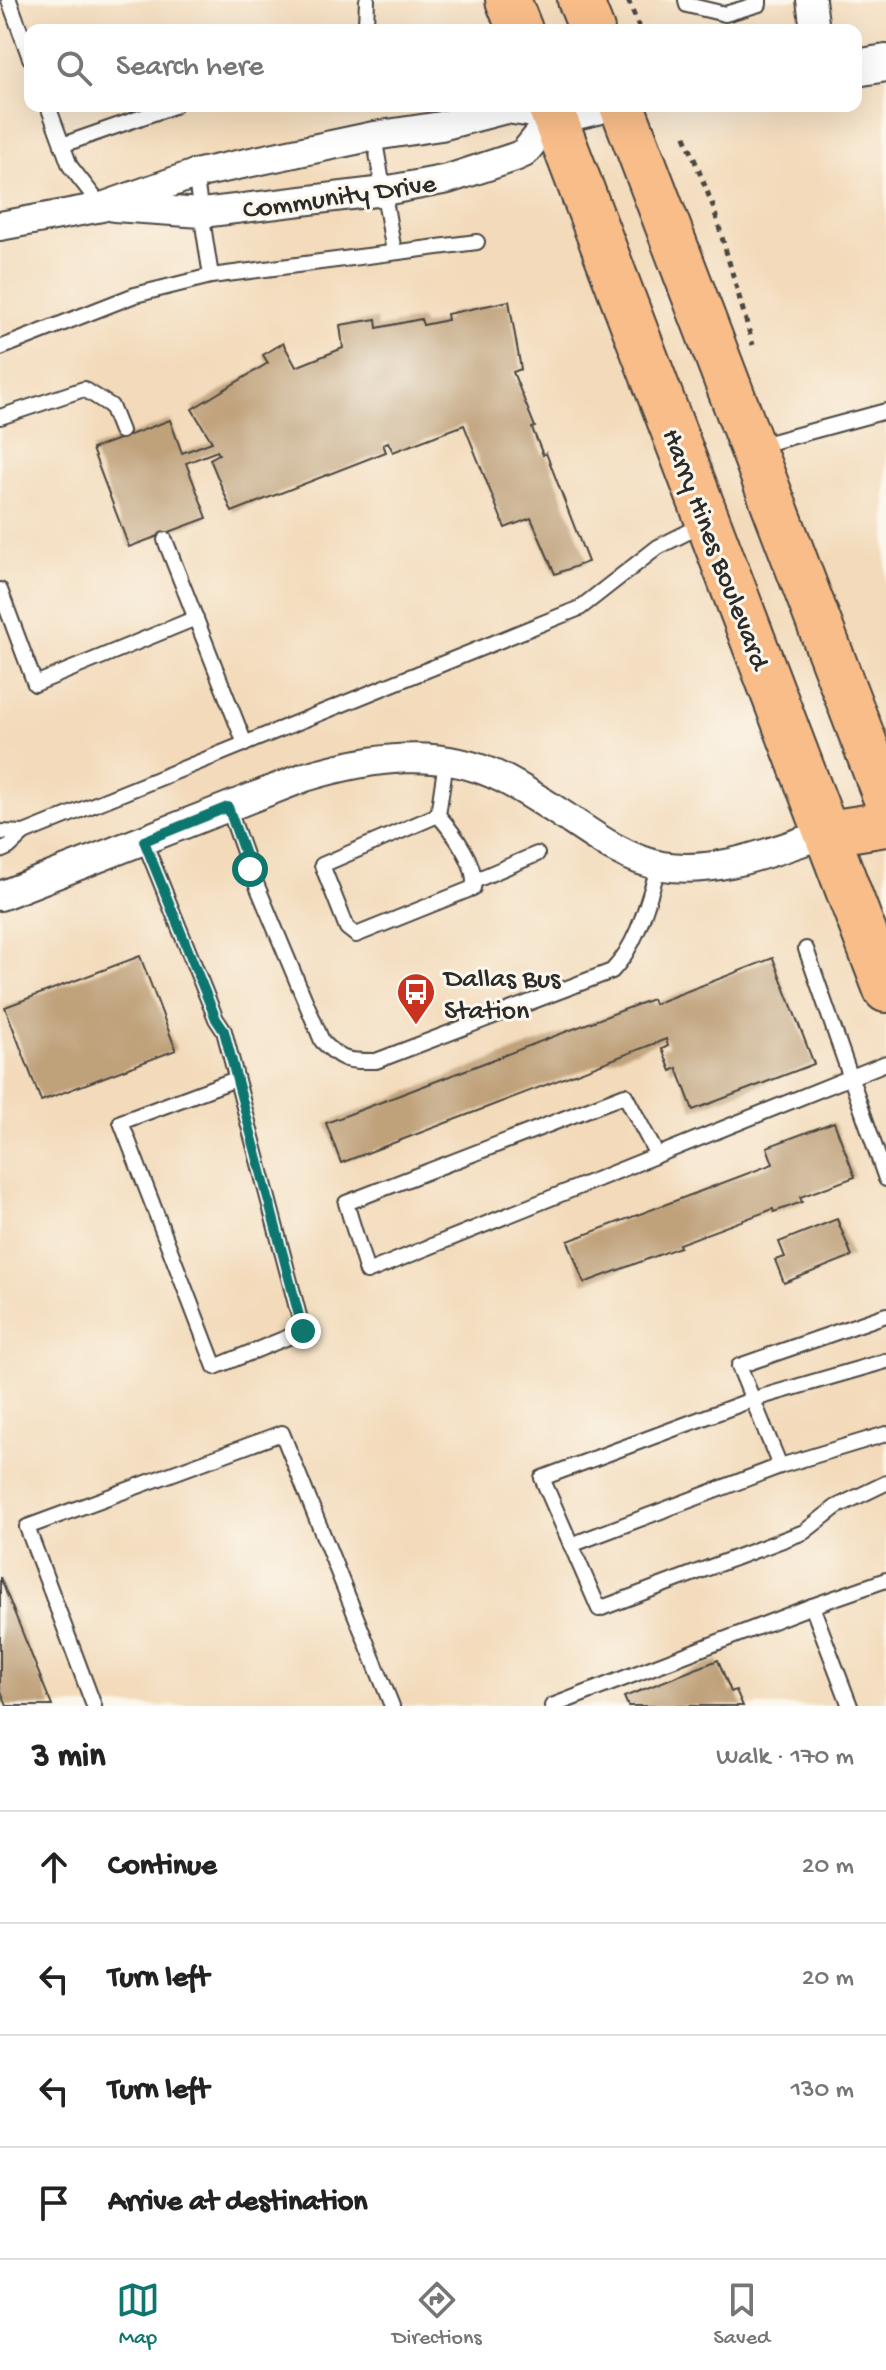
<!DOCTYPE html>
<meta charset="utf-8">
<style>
:root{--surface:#fff;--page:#f2f2f2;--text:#222;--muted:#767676;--line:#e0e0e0;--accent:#0f766e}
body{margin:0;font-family:"Gochi Hand",sans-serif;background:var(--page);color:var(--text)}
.stop{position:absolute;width:24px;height:24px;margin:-18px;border:6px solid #0f766e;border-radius:50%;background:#fff}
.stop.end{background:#0f766e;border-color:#fff;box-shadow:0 2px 8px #0008}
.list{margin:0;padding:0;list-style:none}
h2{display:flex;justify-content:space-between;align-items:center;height:104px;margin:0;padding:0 32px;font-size:34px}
h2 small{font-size:26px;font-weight:400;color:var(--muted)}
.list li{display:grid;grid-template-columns:52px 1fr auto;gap:24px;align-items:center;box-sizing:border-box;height:112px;padding:0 32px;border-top:2px solid var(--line)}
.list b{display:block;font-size:30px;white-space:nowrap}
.list em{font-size:26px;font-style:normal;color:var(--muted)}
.icon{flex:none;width:44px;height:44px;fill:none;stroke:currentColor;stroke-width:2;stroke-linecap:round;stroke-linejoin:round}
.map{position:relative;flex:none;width:886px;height:1706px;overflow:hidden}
.search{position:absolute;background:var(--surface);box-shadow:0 8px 32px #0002;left:24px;right:24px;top:24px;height:88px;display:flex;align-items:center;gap:20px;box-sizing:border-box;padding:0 28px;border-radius:16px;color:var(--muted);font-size:30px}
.sheet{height:552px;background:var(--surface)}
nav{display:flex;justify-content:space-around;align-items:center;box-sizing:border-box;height:112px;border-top:2px solid var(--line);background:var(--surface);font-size:22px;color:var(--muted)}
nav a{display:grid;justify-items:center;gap:4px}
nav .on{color:var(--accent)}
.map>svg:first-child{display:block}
.building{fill:#bfa17a}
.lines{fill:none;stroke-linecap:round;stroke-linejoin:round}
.service-casing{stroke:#494540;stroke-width:18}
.minor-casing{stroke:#494540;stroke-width:32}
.tertiary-casing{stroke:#494540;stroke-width:40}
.primary-casing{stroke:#494540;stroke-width:48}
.path{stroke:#494540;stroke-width:5;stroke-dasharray:6 6;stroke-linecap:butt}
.service{stroke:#fff;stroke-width:14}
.minor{stroke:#fff;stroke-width:28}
.tertiary{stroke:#fff;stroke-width:36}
.primary{stroke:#f8bd89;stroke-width:44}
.route{stroke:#0f766e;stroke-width:10}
.labels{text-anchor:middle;stroke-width:6;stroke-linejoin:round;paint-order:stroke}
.street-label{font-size:28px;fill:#2b2b2b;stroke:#fbf7ec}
.poi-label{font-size:28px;fill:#2b2b2b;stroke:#fbf7ec;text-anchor:start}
</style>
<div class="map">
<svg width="886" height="1706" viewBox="0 0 886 1706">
<rect width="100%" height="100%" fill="#fbf7ec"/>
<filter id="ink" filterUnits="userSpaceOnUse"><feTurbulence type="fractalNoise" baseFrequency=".0125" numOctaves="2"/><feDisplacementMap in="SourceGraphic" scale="16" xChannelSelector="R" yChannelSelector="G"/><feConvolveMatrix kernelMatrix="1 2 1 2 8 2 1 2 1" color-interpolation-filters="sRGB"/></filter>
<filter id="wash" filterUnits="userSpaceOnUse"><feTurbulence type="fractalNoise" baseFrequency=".006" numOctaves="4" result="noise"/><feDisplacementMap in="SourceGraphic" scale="32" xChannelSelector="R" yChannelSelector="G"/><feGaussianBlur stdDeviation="1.8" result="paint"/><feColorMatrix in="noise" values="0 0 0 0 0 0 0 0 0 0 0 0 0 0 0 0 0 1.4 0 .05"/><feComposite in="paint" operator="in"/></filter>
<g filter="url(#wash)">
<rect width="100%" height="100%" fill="#f3daba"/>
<g id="blocks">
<g class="building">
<polygon points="509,301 521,369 513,372 535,427 532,428 543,455 546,453 588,562 555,574 531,518 505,528 464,425 393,452 388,442 383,444 386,452 232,512 210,459 219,454 217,451 186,463 207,518 129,547 92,449 170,420 182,453 212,442 192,409 268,363 263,355 283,343 296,367 343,348 340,325 376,319 377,328 421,319 423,325 448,320 447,314"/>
<polygon points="140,956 176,1050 41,1101 5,1007"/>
<polygon points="773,958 814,1064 693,1110 677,1068 671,1071 662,1049 668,1046 666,1039 341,1163 326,1123 652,999 654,1004"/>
<polygon points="834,1122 855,1177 800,1197 802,1202 774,1212 773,1209 679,1244 680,1247 584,1283 568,1241 773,1164 767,1147"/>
<polygon points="837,1219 852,1256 784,1283 775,1260 785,1257 779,1242"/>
<polygon points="0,1577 52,1706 7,1706 0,1688"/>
<polygon points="718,1660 731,1692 736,1690 743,1706 628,1706 624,1697"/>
</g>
</g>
</g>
<g filter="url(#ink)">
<use href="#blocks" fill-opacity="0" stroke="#494540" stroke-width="2"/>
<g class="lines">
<g class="service-casing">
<g id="service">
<polyline points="9,0 30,58"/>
<polyline points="686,0 687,5 725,14 759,4 759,0"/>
<polyline points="360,30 366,24 367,0"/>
<polyline points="48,106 70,166 102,207"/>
<polyline points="374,136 394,252"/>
<polyline points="62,145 174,106"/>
<polyline points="211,276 477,242"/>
<polyline points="0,348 135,295 211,276 195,174"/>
<polyline points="0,417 84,389 111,406 121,431"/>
<polyline points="757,446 886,411"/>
<polyline points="165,540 245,744"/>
<polyline points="0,590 35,684 196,618"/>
<path d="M228 807 250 869 322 1041C342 1062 348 1061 376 1061L612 971C639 942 647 903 659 865"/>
<path d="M438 815C452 831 479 866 473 888L356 935 347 928 322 865 438 815 446 761"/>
<polyline points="0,832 24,833"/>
<polyline points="144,841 216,1019 224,1031 303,1331 215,1367 121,1122 236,1079"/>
<polyline points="0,851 9,847 24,833 580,608 658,547 704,524"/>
<polyline points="476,880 537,854"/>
<polyline points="806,949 886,1179"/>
<polyline points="657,1155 625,1095 346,1203 367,1272 886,1063"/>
<polyline points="886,1361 754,1399 542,1478 599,1609 804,1532 836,1507 886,1483"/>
<polyline points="780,1466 739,1366 886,1315"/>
<polyline points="571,1545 780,1466 886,1434"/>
<polyline points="94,1706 27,1527 282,1433 392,1706"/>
<polyline points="552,1706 812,1606"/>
<polyline points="850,1706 812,1606 886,1580"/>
</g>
</g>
<g class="minor-casing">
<g id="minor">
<polyline points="811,0 815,30"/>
<polyline points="114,207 202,213 384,191 448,179 515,157 524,153 554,116"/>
<polyline points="0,226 102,207 195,174 374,136 441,126 506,109 554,116"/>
<path d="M0 896 305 777C369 758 439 746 502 778 525 790 548 805 569 819 597 838 628 860 662 866 720 875 774 850 828 833"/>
</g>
</g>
<g class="tertiary-casing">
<g id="tertiary">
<polyline points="856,68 886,63"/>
<polyline points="554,116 597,106"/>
</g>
</g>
<g class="primary-casing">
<g id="primary">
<polyline points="508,0 520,30"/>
<polyline points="580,0 592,30"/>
<polyline points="550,106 886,990"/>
<polyline points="622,106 886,799"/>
<polyline points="828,833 886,824"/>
</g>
</g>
<g class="path">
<polyline points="628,0 640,30"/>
<polyline points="685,136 713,206 753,345"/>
</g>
<use href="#service" class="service"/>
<use href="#minor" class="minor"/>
<use href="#tertiary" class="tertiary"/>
<use href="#primary" class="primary"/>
</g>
</g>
<g class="lines" filter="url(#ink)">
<polyline class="route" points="250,869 228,807 144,841 216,1019 224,1031 303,1331"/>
</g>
<defs>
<g id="bus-pin" transform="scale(2)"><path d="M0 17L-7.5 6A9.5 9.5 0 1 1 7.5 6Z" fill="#c8321e" stroke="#fbf7ec"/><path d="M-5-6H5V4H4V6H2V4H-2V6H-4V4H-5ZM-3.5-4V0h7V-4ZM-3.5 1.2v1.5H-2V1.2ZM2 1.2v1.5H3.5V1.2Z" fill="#fff"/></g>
</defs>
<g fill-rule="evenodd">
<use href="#bus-pin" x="416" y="992"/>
</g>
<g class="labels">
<g class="street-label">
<text transform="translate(339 194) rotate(-8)" y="10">Community Drive</text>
<text transform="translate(718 548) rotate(69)" y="10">Harry Hines Boulevard</text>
</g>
<g class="poi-label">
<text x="444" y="986">Dallas Bus<tspan x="444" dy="32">Station</tspan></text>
</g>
</g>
</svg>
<div class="stop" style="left:250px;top:869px"></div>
<div class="stop end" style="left:303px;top:1331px"></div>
<div class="search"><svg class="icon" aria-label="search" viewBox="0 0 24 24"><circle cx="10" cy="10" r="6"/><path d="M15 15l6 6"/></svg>Search here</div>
</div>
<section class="sheet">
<h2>3 min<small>Walk · 170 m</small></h2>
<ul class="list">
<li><svg class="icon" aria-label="ahead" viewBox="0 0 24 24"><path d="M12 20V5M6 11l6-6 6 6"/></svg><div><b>Continue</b></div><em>20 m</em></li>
<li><svg class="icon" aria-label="left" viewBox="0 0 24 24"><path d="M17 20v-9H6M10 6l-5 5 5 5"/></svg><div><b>Turn left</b></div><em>20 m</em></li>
<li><svg class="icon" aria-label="left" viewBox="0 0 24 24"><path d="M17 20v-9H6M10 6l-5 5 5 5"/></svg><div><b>Turn left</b></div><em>130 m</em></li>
<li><svg class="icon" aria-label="arrive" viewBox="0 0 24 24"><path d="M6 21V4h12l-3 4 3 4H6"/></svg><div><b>Arrive at destination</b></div></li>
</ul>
</section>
<nav>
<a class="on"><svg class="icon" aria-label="map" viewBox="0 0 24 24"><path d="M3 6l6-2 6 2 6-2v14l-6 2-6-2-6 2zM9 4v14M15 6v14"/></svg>Map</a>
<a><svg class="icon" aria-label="directions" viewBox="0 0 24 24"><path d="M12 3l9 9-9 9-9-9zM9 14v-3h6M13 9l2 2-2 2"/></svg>Directions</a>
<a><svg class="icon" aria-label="saved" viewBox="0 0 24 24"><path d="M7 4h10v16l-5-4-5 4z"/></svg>Saved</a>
</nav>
